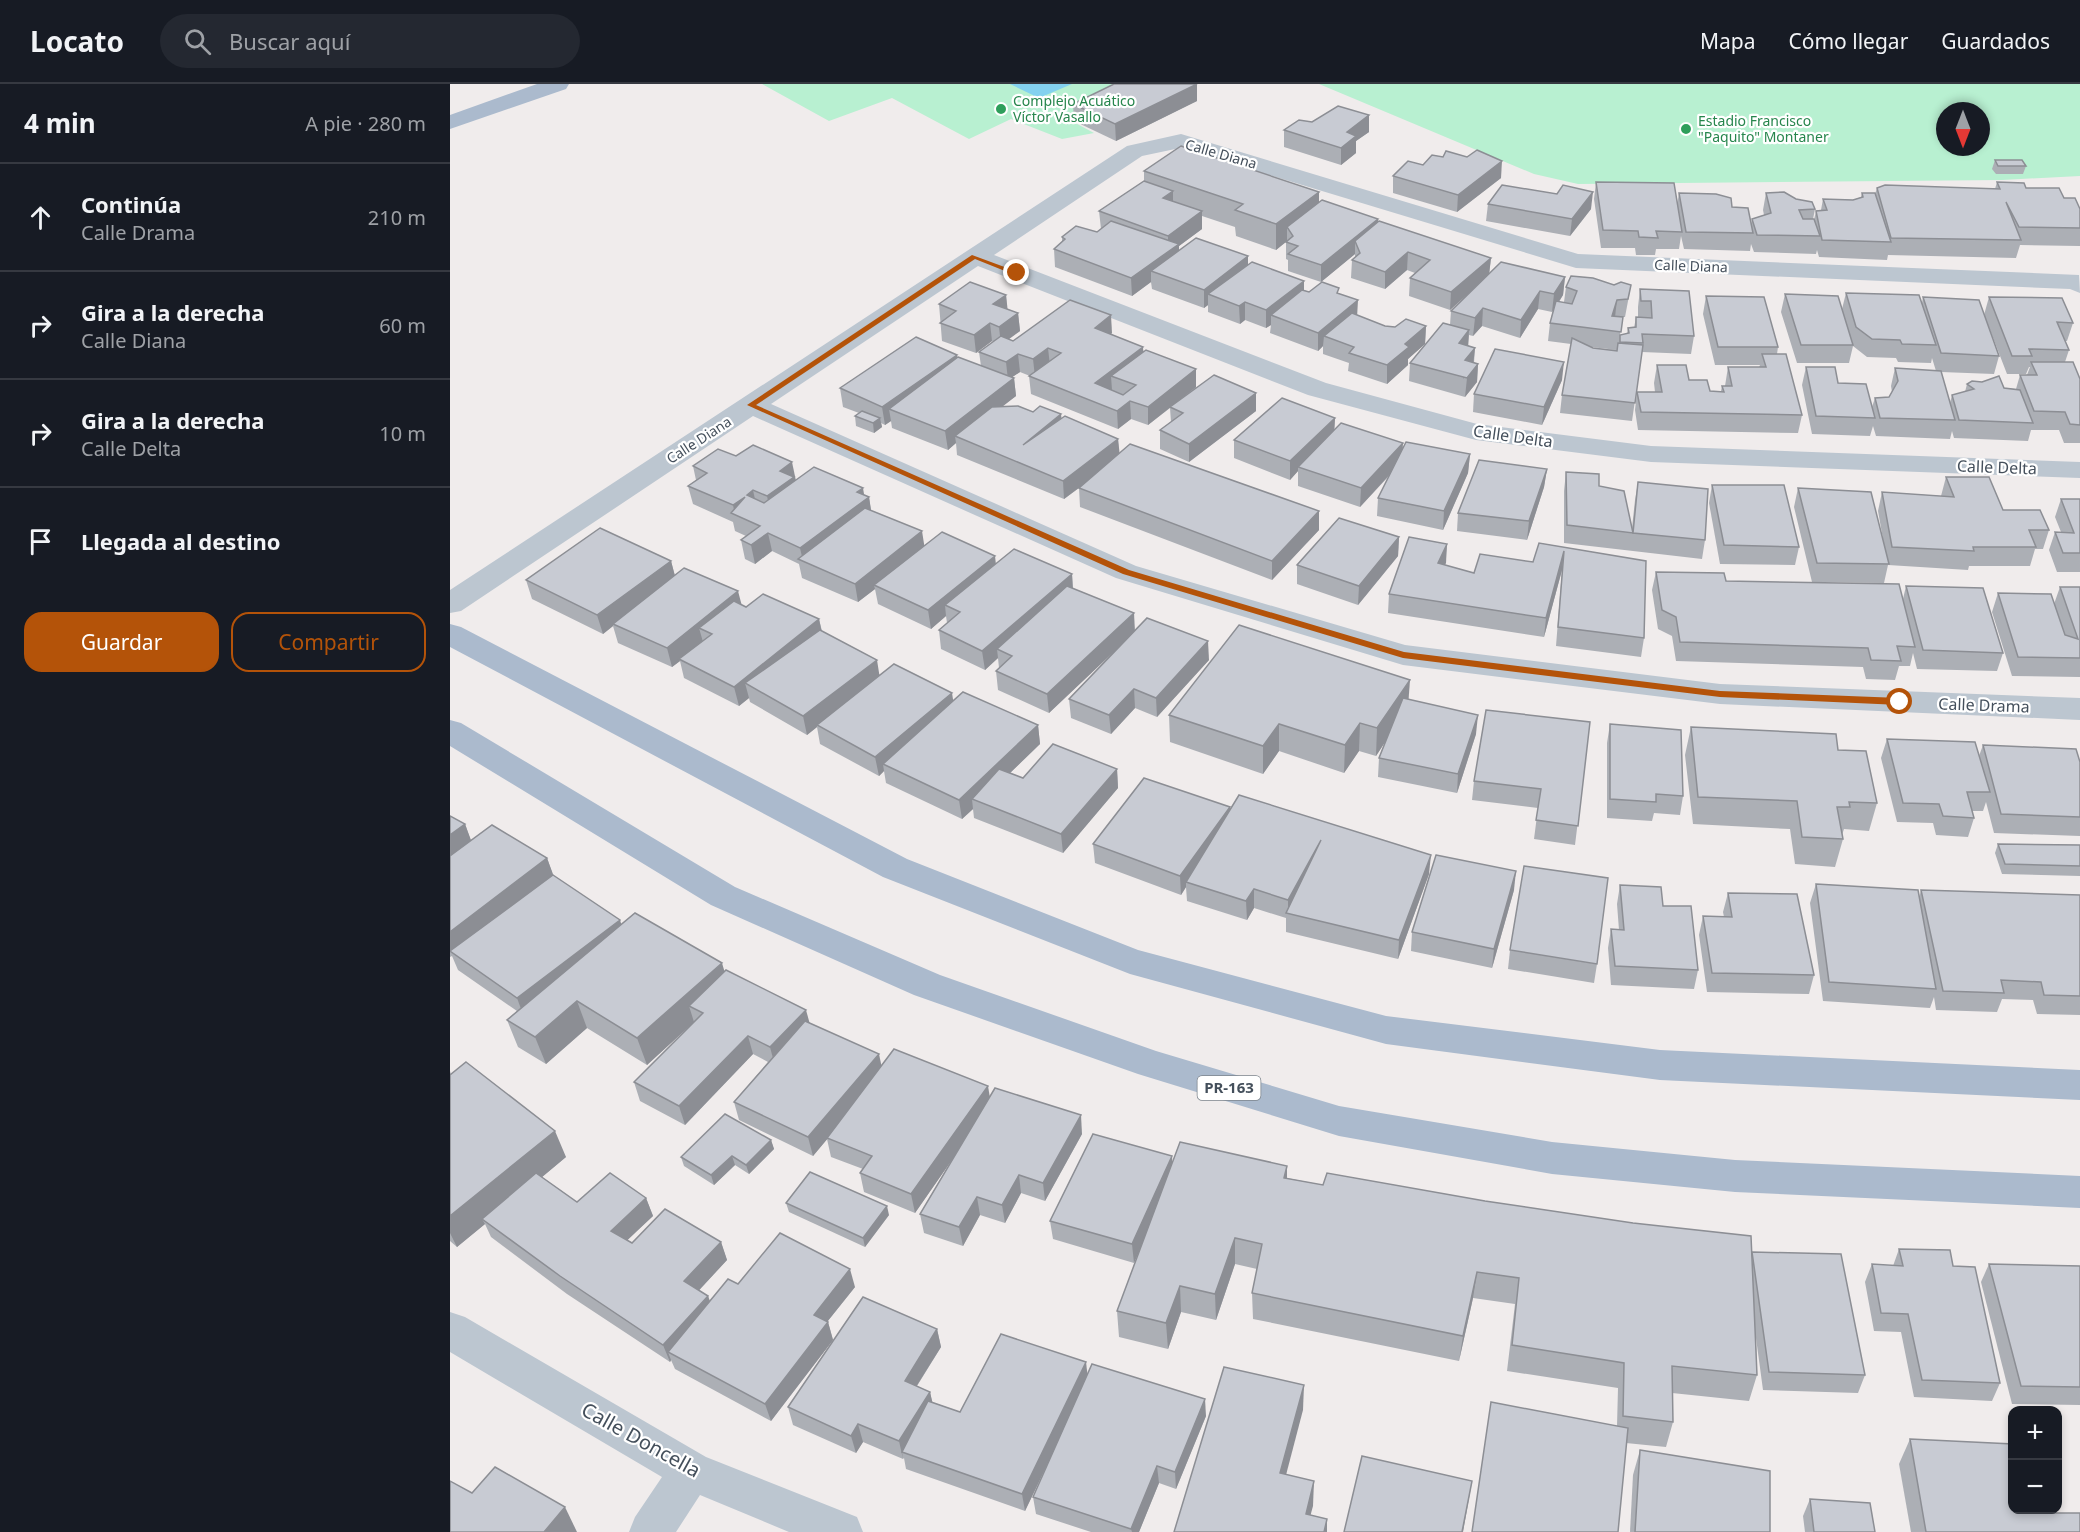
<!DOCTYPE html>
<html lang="es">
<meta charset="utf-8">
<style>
:root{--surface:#171b24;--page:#242831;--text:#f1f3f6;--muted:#9ea1a6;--line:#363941;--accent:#b45309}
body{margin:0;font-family:"Noto Sans",sans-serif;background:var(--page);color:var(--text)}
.controls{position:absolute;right:18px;bottom:18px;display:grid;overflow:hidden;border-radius:12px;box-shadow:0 3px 9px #0003}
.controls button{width:54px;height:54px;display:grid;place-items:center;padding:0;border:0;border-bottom:2px solid var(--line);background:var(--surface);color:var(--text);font:30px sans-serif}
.compass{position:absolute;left:1486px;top:18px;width:54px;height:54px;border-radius:50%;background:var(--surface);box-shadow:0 3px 9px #0003;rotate:180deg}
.stop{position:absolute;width:18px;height:18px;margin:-14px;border:4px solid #b45309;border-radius:50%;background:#fff}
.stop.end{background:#b45309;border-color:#fff;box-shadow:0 2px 6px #0008}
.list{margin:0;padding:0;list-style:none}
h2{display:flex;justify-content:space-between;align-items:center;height:78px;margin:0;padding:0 24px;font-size:26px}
h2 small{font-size:20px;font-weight:400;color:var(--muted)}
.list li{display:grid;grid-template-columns:39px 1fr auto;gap:18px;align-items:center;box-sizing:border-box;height:108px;padding:0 24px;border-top:2px solid var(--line)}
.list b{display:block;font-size:22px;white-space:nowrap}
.list p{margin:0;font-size:20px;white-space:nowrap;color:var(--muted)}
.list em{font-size:20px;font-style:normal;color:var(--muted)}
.actions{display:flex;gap:12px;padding:18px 24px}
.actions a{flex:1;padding:14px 0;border:2px solid var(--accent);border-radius:18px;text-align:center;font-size:21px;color:var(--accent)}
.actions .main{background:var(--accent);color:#fff}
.icon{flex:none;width:33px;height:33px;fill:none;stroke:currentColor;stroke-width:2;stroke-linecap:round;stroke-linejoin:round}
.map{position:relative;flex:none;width:1630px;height:1448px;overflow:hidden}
header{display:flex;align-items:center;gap:36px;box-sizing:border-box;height:84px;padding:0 30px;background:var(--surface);border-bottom:2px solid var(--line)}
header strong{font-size:28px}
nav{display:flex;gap:33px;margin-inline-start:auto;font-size:21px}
.search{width:420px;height:54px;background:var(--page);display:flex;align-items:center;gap:15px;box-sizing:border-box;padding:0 21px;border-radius:33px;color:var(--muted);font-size:22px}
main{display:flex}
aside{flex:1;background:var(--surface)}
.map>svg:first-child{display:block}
.green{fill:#b8f0d1;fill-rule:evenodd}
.water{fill:#83d1ef}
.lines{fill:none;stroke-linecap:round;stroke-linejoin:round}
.street{fill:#bcc6d0;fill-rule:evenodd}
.primary{fill:#abbacd;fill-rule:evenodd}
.wall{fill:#acafb5;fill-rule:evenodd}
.shaded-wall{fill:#8c8e94}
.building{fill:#c8cbd3;stroke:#8c8e94;stroke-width:1.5}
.route{fill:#b45309}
.leisure-dot{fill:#2e9e5b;stroke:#fff;stroke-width:2}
.labels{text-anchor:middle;stroke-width:4.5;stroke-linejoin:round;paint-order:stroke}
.far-leisure-label{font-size:14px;fill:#27864d;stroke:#fff;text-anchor:start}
.far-street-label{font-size:14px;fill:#444f5b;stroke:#fff}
.shield{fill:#fff;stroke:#7c848c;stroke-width:1.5}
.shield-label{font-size:15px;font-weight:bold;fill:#444f5b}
.street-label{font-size:16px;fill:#444f5b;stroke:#fff}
.near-street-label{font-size:20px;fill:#444f5b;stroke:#fff}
</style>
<header>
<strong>Locato</strong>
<div class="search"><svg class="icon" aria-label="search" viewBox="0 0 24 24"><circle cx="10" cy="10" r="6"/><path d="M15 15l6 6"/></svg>Buscar aquí</div>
<nav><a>Mapa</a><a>Cómo llegar</a><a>Guardados</a></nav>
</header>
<main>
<aside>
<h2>4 min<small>A pie · 280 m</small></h2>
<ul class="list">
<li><svg class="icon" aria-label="ahead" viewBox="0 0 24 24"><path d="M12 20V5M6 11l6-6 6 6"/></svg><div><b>Continúa</b><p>Calle Drama</p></div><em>210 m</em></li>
<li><svg class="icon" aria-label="right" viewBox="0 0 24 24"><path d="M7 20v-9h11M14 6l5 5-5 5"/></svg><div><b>Gira a la derecha</b><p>Calle Diana</p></div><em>60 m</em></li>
<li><svg class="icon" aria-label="right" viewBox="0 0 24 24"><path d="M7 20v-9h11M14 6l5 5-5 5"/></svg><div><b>Gira a la derecha</b><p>Calle Delta</p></div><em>10 m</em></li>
<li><svg class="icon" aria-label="arrive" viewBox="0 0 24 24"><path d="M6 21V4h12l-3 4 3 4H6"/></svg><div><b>Llegada al destino</b></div></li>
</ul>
<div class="actions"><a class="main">Guardar</a><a>Compartir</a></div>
</aside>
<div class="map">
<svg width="1630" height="1448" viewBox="0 0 1630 1448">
<rect width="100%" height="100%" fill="#f0ecec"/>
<g class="green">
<polygon points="312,0 693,0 618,35 644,49 612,55 561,35 519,55 442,14 379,37"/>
<path d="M869 0H1630V92L1552 96 1128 100 1084 90ZM1495 27H1531V63H1495Z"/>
</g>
<polygon class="water" points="560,0 622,0 589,14"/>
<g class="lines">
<g class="street">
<polygon points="731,50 1128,170 1629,191 1630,209 1620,205 1126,184 730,64 692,72 544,171 876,299 1027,340 1201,362 1630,378 1630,394 1201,378 1026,356 858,311 528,182 321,320 686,482 955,561 1270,600 1630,614 1630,636 1270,620 953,581 666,494 303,332 11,527 0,529 0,506 677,62"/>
<polygon points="0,1228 15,1233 256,1373 407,1433 413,1448 339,1448 250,1411 226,1448 179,1448 185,1433 212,1393 0,1268"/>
</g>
<g class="primary">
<polygon points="87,0 119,0 116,5 0,45 0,31"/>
<polygon points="0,540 11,543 457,775 688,866 936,932 1210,966 1630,986 1630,1016 1210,996 936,960 680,890 433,793 0,563"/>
<polygon points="0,636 11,639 285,803 490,891 706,967 889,1022 1102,1058 1285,1076 1630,1092 1630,1124 1285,1108 1102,1090 889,1052 688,990 464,911 261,821 0,662"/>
</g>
</g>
<g class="wall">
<polygon points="747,17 666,57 624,37 623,20"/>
<polygon points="919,31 919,48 906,57 906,69 891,81 834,63 834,46 862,38"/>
<polygon points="1545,76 1576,82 1573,90 1546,90 1542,85"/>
<polygon points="973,81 1051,94 1007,128 943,109 943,92"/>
<path d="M694 87 869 118 928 135V138L1041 174 1039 190 1115 193 1113 211 1109 218H1114L1116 203 1181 201 1175 233H1171H1173L1170 251 1177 250 1178 244H1184L1186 233H1188V223L1190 205 1244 252 1241 270 1192 268 1182 337 1110 329 1112 311 1121 260 1098 257 1100 239 1103 226 1102 228 1088 225 1070 254 1032 242 1023 252 1019 251 1018 262 1025 264 1024 279 1028 280 1027 298 1015 313 959 297 960 279 1000 241 1001 227 1022 206 1000 226 959 212 960 194 965 189 957 186 935 205 901 194 902 176 905 174V170L871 198 838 187V176L836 175V158L826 166 786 152 785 143 752 132V145L729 162V167L798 181 859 208 889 210 907 231 935 242 945 243 976 242 975 260 958 275V281L937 300 898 287 899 279 873 270V262L868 267 820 249 821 241 816 244 795 236 790 240 758 228V221L754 224 702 205 701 198 682 212 605 183 604 165 612 158V153L647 148 651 145 649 127 694 97ZM1141 263 1167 266 1143 264Z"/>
<polygon points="1146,98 1227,121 1229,109 1282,123 1301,140 1302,135 1314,131 1313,126 1316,109 1365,125 1363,135 1364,136 1366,127 1371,126 1373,115 1403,116 1411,113 1412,109 1425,110 1427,104 1545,105 1547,98 1576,104 1614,114 1630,125 1630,162 1570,161 1566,174 1438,171 1437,176 1369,173 1367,166 1366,170 1304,168 1301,160 1300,167 1234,165 1231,152 1229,165 1206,165 1205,171 1186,171 1185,164 1151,164 1144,115"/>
<polygon points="1038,120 1141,125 1120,152 1036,137"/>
<path d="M1396 209 1472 219 1473 213 1534 231 1539 213 1623 239 1617 257H1615L1619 266 1615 278 1630 295V359H1614L1609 346H1581L1578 357 1504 354 1502 347 1500 355 1426 352 1423 342 1420 352 1362 350 1352 301 1356 283 1388 299 1422 323 1425 314 1439 313 1442 308 1441 302 1445 284 1486 287 1482 274 1481 279 1448 278 1446 274 1417 273 1403 262 1399 279H1347L1331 228 1335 210 1392 225ZM1535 233 1557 290H1576L1579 283H1580L1577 291H1570L1566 305 1517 300 1515 308 1502 311 1500 319 1491 288 1544 290 1549 272Z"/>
<polygon points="556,211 557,225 568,229 570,247 558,255 563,257 662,249 661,250 694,267 746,285 746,303 806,309 806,327 739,378 710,365 710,346 721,338 720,324 698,341 681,335 668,345 581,310 579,292 580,292 570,288 562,293 564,294 566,312 552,322 583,328 612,334 668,355 669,369 869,446 822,496 630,423 629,404 614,415 507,371 506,359 498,366 442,344 441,337 435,341 431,339 432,343 424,349 406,342 405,332 409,329 393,323 390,304 508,274 531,282 529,268 543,258 542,257 526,269 492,257 489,220"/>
<polygon points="1256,212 1328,263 1327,270 1352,331 1348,349 1188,346 1185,326 1187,308 1205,308 1204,299 1207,281 1239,296 1260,307 1271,307 1272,302 1275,302 1278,283 1309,283 1310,281 1265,281 1253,230"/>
<polygon points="1112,296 1092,341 1023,328 1024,310"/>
<polygon points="885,334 884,346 953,363 1020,370 1018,389 993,446 927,432 928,414 939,392 910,423 848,402 848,387 840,396 784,374 784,356"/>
<polygon points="286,372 346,396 414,411 419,413 421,427 474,462 546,480 622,490 623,504 685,546 759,576 707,633 685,624 661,650 621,634 619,615 668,563 599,629 548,606 546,587 549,584 548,574 535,586 491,565 489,546 497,539 496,532 481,545 428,520 425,505 408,518 352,494 349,480 322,467 305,480 295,475 291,456 296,452 285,447 283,438 243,420 238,402 246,396 243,382"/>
<polygon points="1097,385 1094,403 1077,456 1007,447 1008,429"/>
<polygon points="1116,388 1149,402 1182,444 1185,416 1188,398 1255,456 1252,475 1114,459 1114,407"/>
<polygon points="1496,393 1553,426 1599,446 1593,465 1585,465 1580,482 1519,482 1518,486 1438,481 1434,499 1362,498 1344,423 1348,404 1433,455 1428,427 1432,408 1491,412"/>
<polygon points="1262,401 1349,463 1345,481 1270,480 1259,419"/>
<polygon points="1611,415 1630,415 1630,488 1607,488 1599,466 1605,448 1611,448 1605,433"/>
<polygon points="949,453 948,472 908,521 847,500 847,481"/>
<polygon points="1089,459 1196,477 1194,554 1191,573 1106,562 1112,486 1094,553 938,529 939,510 997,460 995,481 1024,489 1083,478"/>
<polygon points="221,477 225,492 296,523 369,535 372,547 430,591 503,617 588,641 590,660 560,689 573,694 667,685 668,704 613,769 524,734 523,725 512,735 436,699 434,687 429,692 370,660 367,643 357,651 300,618 299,614 289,622 234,594 230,577 222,583 168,559 163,542 153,550 82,515 76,496"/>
<polygon points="1206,488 1276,497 1453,515 1456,502 1553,569 1547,587 1467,585 1463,569 1460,582 1449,582 1445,596 1416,595 1413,583 1226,577 1222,552 1208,545 1202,506"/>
<polygon points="1610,503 1630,503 1630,593 1562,592 1542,528 1548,509 1604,520"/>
<polygon points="959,616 1026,650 1007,709 928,693 929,674 935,658 926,672 909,667 894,689 829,667 813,690 720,658 719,631"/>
<polygon points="1140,638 1125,761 1084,755 1088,724 1022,716 1024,697"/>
<polygon points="1160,640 1233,712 1230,731 1204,729 1202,737 1157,734 1157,659"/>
<polygon points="1241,643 1388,666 1427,719 1419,747 1394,745 1392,751 1393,755 1385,783 1345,780 1340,745 1243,740 1235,671"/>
<polygon points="1437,655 1529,672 1533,661 1630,678 1630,752 1544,749 1536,718 1533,727 1522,727 1524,734 1518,753 1486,751 1483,739 1447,738 1431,674"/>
<polygon points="780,726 979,790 948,875 836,848 836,834 804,824 797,836 737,817 736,803 731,811 645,779 643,760"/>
<polygon points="0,732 15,740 21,757 97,774 103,791 171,840 274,888 431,982 540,1012 632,1050 595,1117 571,1109 555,1139 530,1131 513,1162 474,1149 470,1130 503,1074 465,1129 414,1108 410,1089 413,1085 381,1073 377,1055 363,1072 289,1036 284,1018 318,978 303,970 235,1041 190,1017 184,998 244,938 197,981 137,944 96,980 68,963 57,936 67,927 8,886 2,872 0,873"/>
<polygon points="1548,760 1630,761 1630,792 1552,790 1545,769"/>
<polygon points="1366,800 1469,814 1471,806 1630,811 1630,931 1587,930 1583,916 1552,915 1547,928 1486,926 1484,913 1480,924 1373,917 1360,819"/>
<polygon points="1170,801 1213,822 1248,886 1244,905 1161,901 1158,864 1161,845 1169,846 1167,820"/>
<polygon points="1064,806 1042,884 961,867 962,848"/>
<polygon points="1278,809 1364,891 1359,910 1257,908 1249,851 1253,832 1274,833 1273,828"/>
<polygon points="1060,866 1147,880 1144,899 1058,885"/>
<polygon points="0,987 1,990 116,1073 92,1093 127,1118 196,1114 203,1132 177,1156 182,1159 271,1158 277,1176 249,1206 258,1212 260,1217 288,1200 405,1203 377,1238 378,1238 383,1256 321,1337 225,1285 221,1276 220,1278 117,1210 41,1153 35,1140 7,1163 0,1157"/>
<polygon points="321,1056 324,1065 299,1090 285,1081 264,1101 234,1082 231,1073"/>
<polygon points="723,1078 837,1094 873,1101 1302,1168 1415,1291 1408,1309 1313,1306 1306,1254 1307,1291 1299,1317 1222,1309 1223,1338 1216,1363 1176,1359 1167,1342 1168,1304 1057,1287 1065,1220 1023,1214 1009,1277 803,1235 802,1209 807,1185 785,1180 766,1236 731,1228 718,1265 669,1253 667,1227 692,1160 684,1179 603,1155 600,1137"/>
<polygon points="336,1119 439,1131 415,1163 339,1128"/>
<polygon points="1449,1165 1503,1182 1550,1299 1542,1317 1464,1313 1451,1248 1424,1247 1415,1198 1422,1180 1443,1182"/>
<polygon points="1539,1180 1630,1182 1630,1321 1562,1320 1531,1198"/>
<polygon points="487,1245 491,1263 467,1302 480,1308 482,1318 510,1328 637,1291 756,1332 726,1405 709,1399 689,1448 641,1448 586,1430 583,1413 603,1369 575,1427 456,1385 454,1374 453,1375 413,1358 406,1369 343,1341 338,1323"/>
<polygon points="1460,1355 1604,1429 1630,1448 1461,1448 1449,1380"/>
<polygon points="1190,1366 1320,1448 1180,1448 1183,1391"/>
<polygon points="1360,1415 1425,1448 1355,1448 1353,1432"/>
</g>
<g class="shaded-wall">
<polygon points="747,0 747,17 666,57 665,40"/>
<polygon points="919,31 919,48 906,57 906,69 891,81 891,64 897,48"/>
<polygon points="1052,77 1051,94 1007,128 1008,111"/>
<polygon points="723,107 723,124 713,114"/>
<polygon points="869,108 869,133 843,152 837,143 837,157 826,166 826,140"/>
<polygon points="1143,108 1141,125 1120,152 1122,135"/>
<polygon points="752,127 752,145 729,162 729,178 701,187 701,198 682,212 681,194 718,168 718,152"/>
<polygon points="928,135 927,152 905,157 905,170 871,198 871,181"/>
<polygon points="958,168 957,186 935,205 935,188"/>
<polygon points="798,172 798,190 758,210 758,221 754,224 754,206"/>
<polygon points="1041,174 1039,191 1000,226 1001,208"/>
<polygon points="1115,193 1113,211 1102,228 1104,210"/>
<polygon points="854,197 854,215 821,231 821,241 816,244 816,226"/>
<polygon points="1090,207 1088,225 1070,254 1071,236"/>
<polygon points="556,211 558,229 543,220"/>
<polygon points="908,216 907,234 874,252 873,262 868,267 868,249"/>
<polygon points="1167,216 1165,233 1162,232"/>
<polygon points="795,218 795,236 790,240 789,222"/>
<polygon points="1033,224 1032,242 1023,252 1025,234"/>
<polygon points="568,229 570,247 551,261 549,243"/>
<polygon points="661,231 662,249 646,262 645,244"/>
<polygon points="540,239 542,257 526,269 524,251"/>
<polygon points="976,242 975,260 958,275 958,281 937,300 937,281 955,260"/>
<polygon points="1019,246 1018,264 1009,259"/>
<polygon points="693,263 694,281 661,292 662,306 647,317 645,299"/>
<polygon points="598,264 600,282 585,293 583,275"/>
<polygon points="1025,264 1023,282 1013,295 1015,276"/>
<polygon points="568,270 570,288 558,296 556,278"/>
<polygon points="507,271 510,289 439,325 441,337 435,341 432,323"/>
<polygon points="1114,278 1112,296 1092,341 1094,323"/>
<polygon points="1028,280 1027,298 1015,313 1017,294"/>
<polygon points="746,285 746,303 698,341 698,323"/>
<polygon points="564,294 566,312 511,355 505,352 506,359 498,366 495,347"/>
<polygon points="806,309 806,327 739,378 739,360"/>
<polygon points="680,317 681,335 668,345 667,327"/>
<polygon points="611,330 613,348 573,361"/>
<polygon points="430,334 432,343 424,349 423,339"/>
<polygon points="885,334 884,353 848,383 848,387 840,396 840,377"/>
<polygon points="668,355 670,373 614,415 613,397"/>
<polygon points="953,359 952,377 910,423 911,404"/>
<polygon points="1020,370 1018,389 993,446 994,427"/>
<polygon points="342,378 346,397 321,431 317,412 330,387"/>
<polygon points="1097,385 1094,403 1077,456 1079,437"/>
<polygon points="413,404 415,416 419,413 422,432 353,477 350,464 407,408"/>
<polygon points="303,406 307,425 297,411"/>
<polygon points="295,413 285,431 283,421"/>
<polygon points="869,427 869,446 822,496 822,477"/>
<polygon points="472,447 475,466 424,501 425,505 408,518 405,500"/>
<polygon points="318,449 322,467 305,480 301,461"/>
<polygon points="949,453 948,472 908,521 909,502"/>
<polygon points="997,460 996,479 987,498 988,479"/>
<polygon points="1114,467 1112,486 1094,553 1096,534"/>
<polygon points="545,472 547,490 495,521 496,532 481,545 478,526"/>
<polygon points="221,477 226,496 163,540 163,542 153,550 147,531"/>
<polygon points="622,490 623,509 547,565 548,574 535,586 532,567"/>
<polygon points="288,507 293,526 249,544 253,558 229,575 230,577 222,583 217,564"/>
<polygon points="684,529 685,548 599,629 597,610"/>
<polygon points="369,535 373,554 295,599 299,614 289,622 284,603"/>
<polygon points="758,557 759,576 707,633 706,614"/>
<polygon points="427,576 430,595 367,641 367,643 357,651 353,632"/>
<polygon points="960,596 958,623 926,672 927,644"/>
<polygon points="684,605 685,624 661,650 659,631"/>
<polygon points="502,609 505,628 433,680 434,687 429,692 425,673"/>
<polygon points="1028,631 1026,650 1007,709 1008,690"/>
<polygon points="910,639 909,667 894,689 895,661"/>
<polygon points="829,640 829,667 813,690 813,662"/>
<polygon points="588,641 590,660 530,718 522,715 523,725 512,735 509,716"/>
<polygon points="667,685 668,704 613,769 611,750"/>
<polygon points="780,723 780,742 736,798 736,803 731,811 730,792"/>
<polygon points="15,740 22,759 0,776 0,751"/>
<polygon points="871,756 838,829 838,816"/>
<polygon points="981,771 979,790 948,875 949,856"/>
<polygon points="97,774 104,793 0,867 0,848"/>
<polygon points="1066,787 1064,806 1042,884 1044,865"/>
<polygon points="804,805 804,824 797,836 796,817"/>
<polygon points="170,836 176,855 74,933 67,914"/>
<polygon points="272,879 280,906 239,922 244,938 197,981 187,954"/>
<polygon points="127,917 137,944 96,980 85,953"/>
<polygon points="356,926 361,944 325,982 320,963"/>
<polygon points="298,952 303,970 235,1041 229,1022"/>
<polygon points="429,970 433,989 363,1072 358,1053"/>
<polygon points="538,1002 541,1020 465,1129 461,1110"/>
<polygon points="631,1031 632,1050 595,1117 593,1099"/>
<polygon points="105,1047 116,1073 37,1139 32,1135 35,1140 7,1163 0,1149 0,1132"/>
<polygon points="321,1056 324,1065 299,1090 296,1081"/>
<polygon points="282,1072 285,1081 264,1101 261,1091"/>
<polygon points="722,1072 723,1091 684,1179 682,1160"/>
<polygon points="837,1082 837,1108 834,1094"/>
<polygon points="569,1091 571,1109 555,1139 552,1121"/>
<polygon points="527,1113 530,1131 513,1162 509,1143"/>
<polygon points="196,1114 203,1132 168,1165 161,1147"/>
<polygon points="437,1122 439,1131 415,1163 413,1154"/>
<polygon points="785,1154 785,1180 766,1236 765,1210"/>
<polygon points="271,1158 277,1176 241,1215 234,1197"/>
<polygon points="400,1185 405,1203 369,1248 364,1231"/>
<polygon points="1027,1188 1023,1214 1009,1277 1013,1252"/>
<polygon points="730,1202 731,1228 718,1265 716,1239"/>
<polygon points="258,1212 264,1230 218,1268 221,1276 220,1278 213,1261"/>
<polygon points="378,1238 383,1256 321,1337 315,1320"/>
<polygon points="487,1245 491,1263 459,1314 455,1297"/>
<polygon points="636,1278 638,1295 575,1427 572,1410"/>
<polygon points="854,1301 853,1326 830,1414 830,1389"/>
<polygon points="480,1308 484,1325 452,1368 453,1375 449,1357"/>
<polygon points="755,1315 756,1332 726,1405 725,1388"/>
<polygon points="408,1340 413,1358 406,1369 401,1352"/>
<polygon points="707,1382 709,1399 689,1448 682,1448 681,1445"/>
<polygon points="864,1397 863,1422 856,1448 856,1430"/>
<polygon points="1022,1397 1013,1448 1012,1448"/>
<polygon points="115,1423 127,1448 94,1448"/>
<polygon points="877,1435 877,1448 874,1448"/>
</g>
<g class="building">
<polygon points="664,0 747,0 665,40 623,20"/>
<polygon points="888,22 919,31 897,48 906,52 891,64 834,46 849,36 862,38"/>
<polygon points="731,62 869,108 826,140 785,126 793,120 694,87"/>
<polygon points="1027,66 1052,77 1008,111 943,92 958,77 973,81 982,71 993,73 996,67 1017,73"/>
<polygon points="1545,76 1572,76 1576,82 1548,82"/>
<polygon points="694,97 723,107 713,114 752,127 718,152 649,127"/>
<polygon points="1146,98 1224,99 1232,148 1206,147 1208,154 1189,153 1188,147 1153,146"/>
<polygon points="1547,98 1574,99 1576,104 1609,104 1614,114 1625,114 1630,125 1630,144 1569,143 1556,118 1571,156 1441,154 1427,104 1435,101 1550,105"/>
<polygon points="1052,101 1107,110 1113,101 1143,108 1122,135 1038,120"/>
<polygon points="1334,108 1346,115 1362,118 1365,125 1349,126 1353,135 1364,135 1370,152 1307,151 1302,135 1321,129 1316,109"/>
<polygon points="1229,109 1266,110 1281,114 1282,123 1298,124 1303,149 1236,148"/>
<polygon points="1412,109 1425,109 1441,158 1372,156 1366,127 1377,126 1373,115 1403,116 1413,113"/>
<polygon points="872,116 928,135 871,181 838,170 848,162 836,158 843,152 837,143"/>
<polygon points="661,137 729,160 681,194 604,165 615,155 612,153 626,142 647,148"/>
<polygon points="929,137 1041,174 1001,208 960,194 980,176 958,168 935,188 902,176 910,169 905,157"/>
<polygon points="746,154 798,172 754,206 701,187"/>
<polygon points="802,178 854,197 816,226 795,218 789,222 758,210"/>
<polygon points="1051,178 1115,193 1104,210 1090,207 1071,236 1033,224 1025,234 1001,227"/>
<polygon points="1121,192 1143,194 1164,201 1171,198 1181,201 1178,215 1167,216 1162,232 1173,233 1171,248 1100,239 1106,217 1122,220 1127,207 1116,203"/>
<polygon points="520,198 556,211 543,220 568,229 549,243 540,239 524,251 490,239 506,227 489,220"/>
<polygon points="872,198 889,204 887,209 908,216 868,249 821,231 852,206 859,208"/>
<polygon points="1190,205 1239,207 1244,252 1192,250 1193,259 1170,258 1170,251 1179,249 1178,244 1186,243 1186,233 1202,234 1201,217 1191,217"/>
<polygon points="1396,209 1469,211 1486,261 1452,260 1450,256 1422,255 1406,243"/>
<polygon points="1335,210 1388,212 1403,261 1351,261"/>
<polygon points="1256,212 1314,213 1328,263 1268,263"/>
<polygon points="1473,213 1529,216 1549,272 1491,269"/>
<polygon points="1539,213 1612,214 1623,239 1607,238 1619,266 1579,265 1582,272 1562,272"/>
<polygon points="620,216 661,231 645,244 693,263 645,299 673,311 686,301 661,292 696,266 746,285 698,323 680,317 667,327 579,292 611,269 598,264 583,275 568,270 556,278 529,268 551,252 563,257"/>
<polygon points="902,229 935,242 945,243 956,235 976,242 955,260 959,263 937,281 899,269 904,263 874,252"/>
<polygon points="993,239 1019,246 1009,259 1025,264 1015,276 1028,280 1017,294 960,279"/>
<polygon points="466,253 507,271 432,323 390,304"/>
<polygon points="1122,254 1143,264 1167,267 1168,259 1193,261 1185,319 1112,311"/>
<polygon points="1045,265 1114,278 1094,323 1024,310"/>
<polygon points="1312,270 1336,270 1352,331 1191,328 1187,308 1212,308 1207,281 1236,281 1239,296 1257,296 1260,307 1274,308 1272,302 1282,302 1278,283 1316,283"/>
<polygon points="508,273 564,294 495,347 439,325"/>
<polygon points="1581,278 1623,278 1630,295 1630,341 1620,340 1615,328 1584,327 1570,291 1587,291"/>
<polygon points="1356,283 1385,283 1388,299 1416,300 1425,334 1366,332"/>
<polygon points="1445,284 1491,287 1505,336 1430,334 1425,314 1439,313 1448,297"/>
<polygon points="764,291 806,309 739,360 710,346 733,329 720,323"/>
<polygon points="1549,292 1554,304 1570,306 1583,339 1509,336 1502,311 1524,305 1517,300 1522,297 1532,298"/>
<polygon points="832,314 885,334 840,377 784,356"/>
<polygon points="568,322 583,328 590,322 611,330 573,361 615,332 668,355 613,397 505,352 542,323"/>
<polygon points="412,327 430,334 423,339 405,332"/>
<polygon points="891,339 953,359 911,404 848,383"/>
<polygon points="956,358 1020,370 994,427 928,414"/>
<polygon points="680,360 869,427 822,477 629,404"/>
<polygon points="303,361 342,378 330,387 344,393 317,412 303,406 297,411 314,419 364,383 413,404 407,408 419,413 350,464 318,449 301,461 291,456 310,442 281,429 295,413 283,421 238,402 257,389 243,382 268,365 286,372"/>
<polygon points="1029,376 1097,385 1079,437 1008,429"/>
<polygon points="1116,388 1149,390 1149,402 1174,407 1183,449 1117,441"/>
<polygon points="1496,393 1539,393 1553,426 1590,426 1599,446 1579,446 1586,463 1523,463 1524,467 1442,463 1432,408 1504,413"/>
<polygon points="1188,398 1258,405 1255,456 1183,449"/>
<polygon points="1262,401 1334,401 1349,463 1274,461"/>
<polygon points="1348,404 1421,408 1439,480 1367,479"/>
<polygon points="1611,415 1630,415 1630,469 1613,469 1605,448 1624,449"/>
<polygon points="415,424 472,447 405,500 348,475"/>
<polygon points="889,434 949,453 909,502 847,481"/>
<polygon points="150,444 221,477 147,531 76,496"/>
<polygon points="492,448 545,472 478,526 424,501"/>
<polygon points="959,453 997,460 988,479 1024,489 1030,470 1083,478 1089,459 1196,477 1194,554 1108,543 1114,467 1096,534 939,510"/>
<polygon points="564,465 622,490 532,567 489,546 510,528 495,521"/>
<polygon points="234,484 288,507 217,564 163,540"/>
<polygon points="1206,488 1274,489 1276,497 1449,500 1465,563 1447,562 1451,577 1421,576 1418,564 1230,558 1226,533 1212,526"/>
<polygon points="617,502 684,529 597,610 546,587 562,572 547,565"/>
<polygon points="1456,502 1533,504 1553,569 1473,566"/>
<polygon points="1610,503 1630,503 1630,574 1568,573 1548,509 1601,510 1615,551 1628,555"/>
<polygon points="313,510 369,535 284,603 229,575 262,550 249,544 284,517 296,523"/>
<polygon points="697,534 758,557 706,614 684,605 659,631 619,615"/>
<polygon points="789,541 960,596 927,644 910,639 895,661 829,640 813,662 719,631"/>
<polygon points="370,546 427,576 353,632 295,599"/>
<polygon points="444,580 502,609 425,673 367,641"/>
<polygon points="513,608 588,641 509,716 433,680"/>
<polygon points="953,614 1028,631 1008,690 929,674"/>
<polygon points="1036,626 1140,638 1128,742 1086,736 1091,705 1024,697"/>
<polygon points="1160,640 1231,646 1233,712 1206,710 1206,718 1160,715"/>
<polygon points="1241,643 1386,650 1388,666 1416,667 1427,719 1399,718 1400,723 1387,723 1393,755 1352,753 1347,717 1248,713"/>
<polygon points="1437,655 1525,658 1540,708 1517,708 1524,734 1493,732 1489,720 1453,719"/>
<polygon points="603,660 667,685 611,750 522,715 549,685 573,694"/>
<polygon points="1533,661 1626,665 1630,678 1630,733 1551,730"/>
<polygon points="694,694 780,723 730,792 643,760"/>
<polygon points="789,711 981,771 949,856 836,829 871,756 838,816 804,805 796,817 736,798"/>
<polygon points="0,732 15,740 0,751"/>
<polygon points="42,741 97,774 0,848 0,772"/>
<polygon points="1548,760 1630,761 1630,782 1555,780"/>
<polygon points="986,771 1066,787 1044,865 962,848"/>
<polygon points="1074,782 1158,794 1147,880 1060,866"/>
<polygon points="103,791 170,836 67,914 0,867"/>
<polygon points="1366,800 1468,806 1486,905 1379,898"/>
<polygon points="1170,801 1211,803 1213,822 1241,822 1248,886 1165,882 1161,845 1174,846"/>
<polygon points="1471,806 1630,811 1630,912 1594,911 1591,898 1551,896 1554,909 1493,907"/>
<polygon points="1278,809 1347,810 1364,891 1262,889 1253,832 1282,833"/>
<polygon points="185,829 272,879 187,954 127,917 85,953 57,936"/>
<polygon points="276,886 356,926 320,963 298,952 229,1022 184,998 253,929 239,922"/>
<polygon points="355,937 429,970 358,1053 284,1018"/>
<polygon points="444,965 538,1002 461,1110 410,1089 422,1072 377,1054"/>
<polygon points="16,978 105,1047 0,1132 0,991"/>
<polygon points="545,1004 631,1031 593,1099 569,1091 552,1121 527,1113 509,1143 470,1130"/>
<polygon points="275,1030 321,1056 296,1081 282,1072 261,1091 231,1073"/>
<polygon points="643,1050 722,1072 682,1160 600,1137"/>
<polygon points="730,1058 837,1082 834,1094 873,1101 877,1089 1035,1117 1183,1139 1301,1152 1307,1291 1222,1282 1223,1338 1173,1332 1174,1279 1062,1261 1069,1194 1027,1188 1013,1252 802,1209 812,1160 785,1154 765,1210 730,1202 716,1239 667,1227"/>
<polygon points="360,1088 437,1122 413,1154 336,1119"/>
<polygon points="86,1089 127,1118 160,1089 196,1114 161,1147 182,1159 215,1125 271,1158 234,1197 258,1212 213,1261 110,1192 32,1135"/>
<polygon points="330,1149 400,1185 364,1231 378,1238 315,1320 218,1268 278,1195 288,1200"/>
<polygon points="1449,1165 1500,1166 1503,1182 1525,1183 1550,1299 1472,1296 1458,1230 1431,1229 1422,1180 1453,1182"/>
<polygon points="1302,1168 1391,1170 1415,1291 1319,1288"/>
<polygon points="1539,1180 1630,1182 1630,1303 1571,1302"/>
<polygon points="413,1213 487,1245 455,1297 480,1308 449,1357 408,1340 401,1352 338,1323"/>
<polygon points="551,1250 636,1278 572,1410 452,1368 478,1317 510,1328"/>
<polygon points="642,1280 755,1315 725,1388 707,1382 681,1445 583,1413"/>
<polygon points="774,1283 854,1301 830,1389 864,1397 856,1430 877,1435 874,1448 724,1448"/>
<polygon points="1041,1318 1178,1344 1168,1448 1022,1448"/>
<polygon points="1460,1355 1563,1360 1563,1425 1603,1425 1604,1429 1630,1429 1630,1448 1476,1448"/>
<polygon points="1190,1366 1320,1387 1320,1448 1185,1448"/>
<polygon points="912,1372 1022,1397 1012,1448 894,1448"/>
<polygon points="45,1383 115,1423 94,1448 0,1448 0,1397 22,1409"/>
<polygon points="1360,1415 1420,1419 1425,1448 1364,1448"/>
</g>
<polygon class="route" points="522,171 571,189 565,191 525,175 306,321 679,486 954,568 1270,607 1450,614 1455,618 1450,621 1270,613 953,574 673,490 297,321"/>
<g class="leisure-dot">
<circle cx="551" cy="25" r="6"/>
<circle cx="1236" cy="45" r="6"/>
</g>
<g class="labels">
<g class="far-leisure-label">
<text x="563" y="22">Complejo Acuático<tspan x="563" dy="16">Víctor Vasallo</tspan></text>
<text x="1248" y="42">Estadio Francisco<tspan x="1248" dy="16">"Paquito" Montaner</tspan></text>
</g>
<g class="far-street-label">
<text transform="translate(771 70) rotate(16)" y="5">Calle Diana</text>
<text transform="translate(1241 182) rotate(2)" y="5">Calle Diana</text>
<text transform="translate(249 356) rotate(-33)" y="5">Calle Diana</text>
</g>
<rect class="shield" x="747.5" y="992" width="63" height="24" rx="4.5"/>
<g class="shield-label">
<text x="779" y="1009">PR-163</text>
</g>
<g class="street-label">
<text transform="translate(1063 352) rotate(8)" y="6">Calle Delta</text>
<text transform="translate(1547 383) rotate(2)" y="6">Calle Delta</text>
<text transform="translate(1534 621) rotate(2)" y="6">Calle Drama</text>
</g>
<g class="near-street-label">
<text transform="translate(191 1356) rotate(29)" y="7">Calle Doncella</text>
</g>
</g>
</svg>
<div class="controls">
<button>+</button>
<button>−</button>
</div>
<svg class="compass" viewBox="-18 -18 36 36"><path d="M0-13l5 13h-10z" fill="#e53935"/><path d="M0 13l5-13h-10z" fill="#9ea1a6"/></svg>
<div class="stop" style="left:1450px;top:618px"></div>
<div class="stop end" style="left:567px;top:189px"></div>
</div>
</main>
